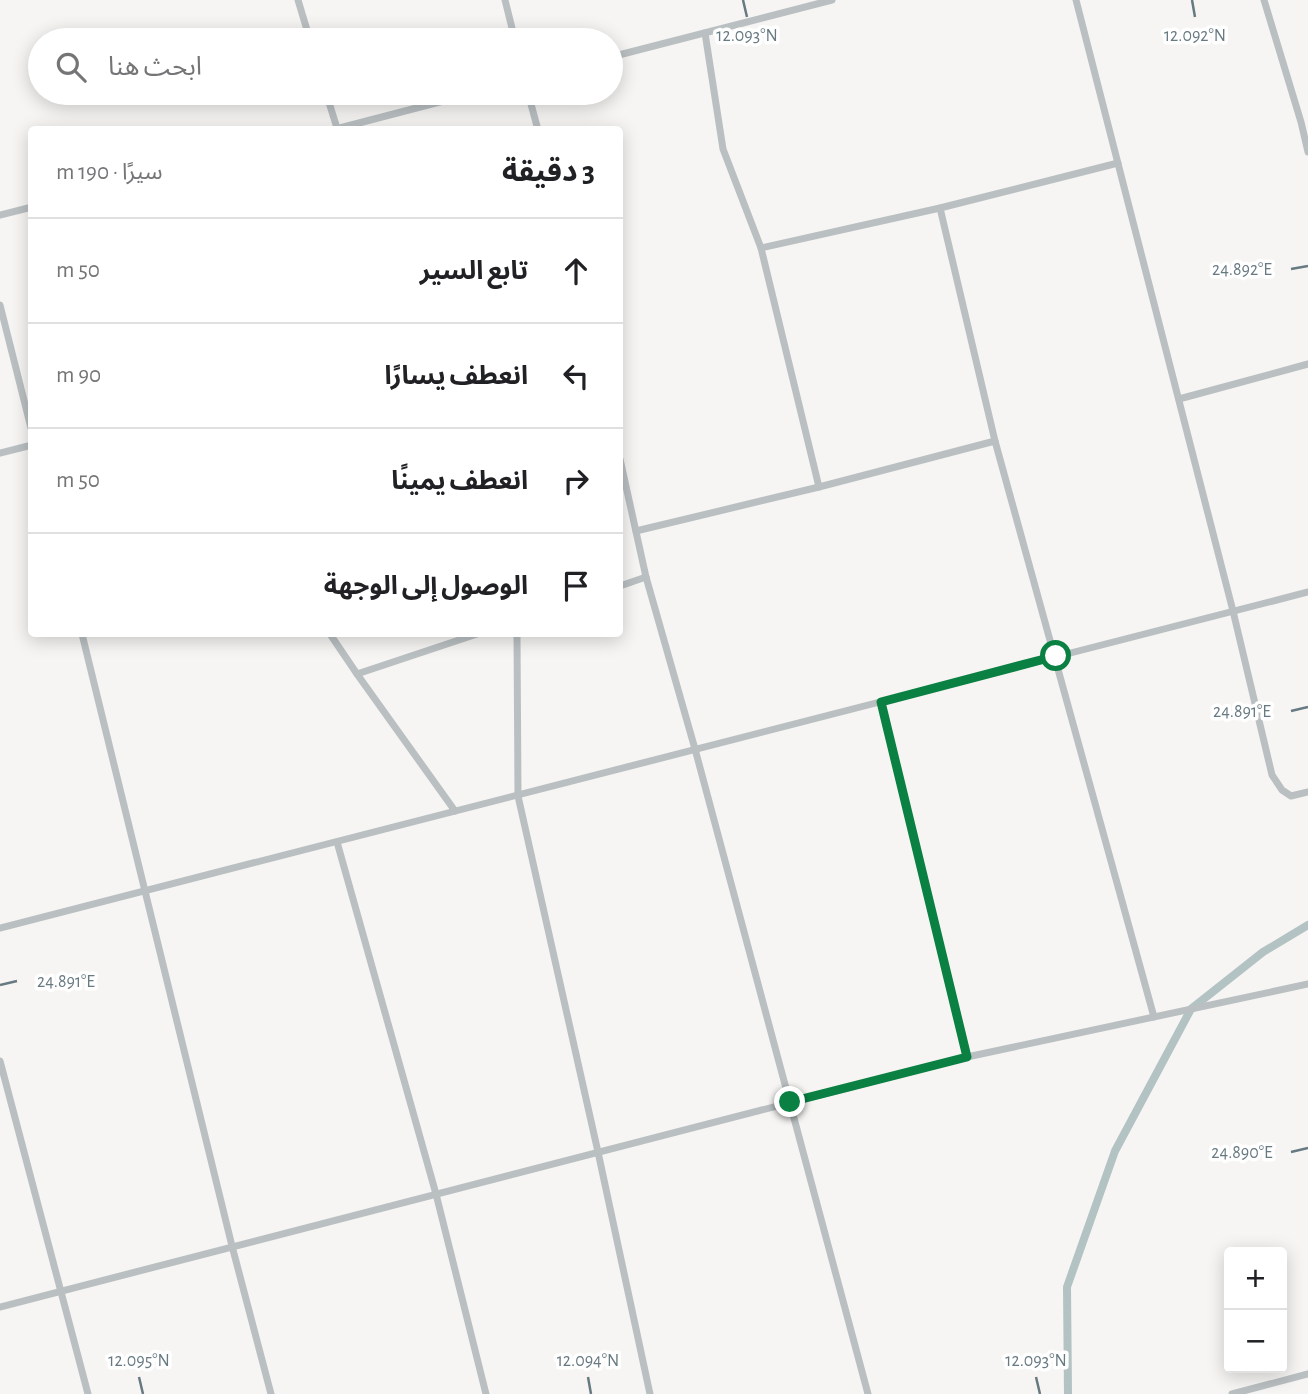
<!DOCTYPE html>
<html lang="ar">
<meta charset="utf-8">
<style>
:root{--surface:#fff;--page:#f2f2f2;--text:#202124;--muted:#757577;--line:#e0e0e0}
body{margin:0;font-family:"Alegreya Sans","Noto Sans Arabic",sans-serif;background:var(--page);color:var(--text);direction:rtl}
.controls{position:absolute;right:21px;bottom:21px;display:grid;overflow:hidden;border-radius:7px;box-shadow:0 4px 18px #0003}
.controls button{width:63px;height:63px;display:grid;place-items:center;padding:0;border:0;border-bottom:2px solid var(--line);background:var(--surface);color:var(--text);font:35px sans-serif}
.stop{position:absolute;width:21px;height:21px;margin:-16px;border:5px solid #0b8043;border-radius:50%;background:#fff}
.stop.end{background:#0b8043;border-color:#fff;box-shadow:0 2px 7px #0008}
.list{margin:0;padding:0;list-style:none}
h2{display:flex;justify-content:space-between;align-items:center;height:91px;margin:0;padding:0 28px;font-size:30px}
h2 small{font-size:23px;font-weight:400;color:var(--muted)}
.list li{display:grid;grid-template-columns:46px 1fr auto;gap:21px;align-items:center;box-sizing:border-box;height:105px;padding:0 28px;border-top:2px solid var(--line)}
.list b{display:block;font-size:26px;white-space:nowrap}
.list em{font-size:23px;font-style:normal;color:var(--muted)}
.icon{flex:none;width:38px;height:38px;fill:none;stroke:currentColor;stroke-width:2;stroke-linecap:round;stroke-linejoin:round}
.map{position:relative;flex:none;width:1308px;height:1394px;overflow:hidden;direction:ltr}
.search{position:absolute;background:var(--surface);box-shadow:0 4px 18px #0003;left:28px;top:28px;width:595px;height:77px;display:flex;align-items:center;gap:18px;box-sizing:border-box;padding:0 24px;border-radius:38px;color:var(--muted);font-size:26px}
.panel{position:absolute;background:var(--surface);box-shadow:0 4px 18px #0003;left:28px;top:126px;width:595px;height:511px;border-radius:7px;direction:rtl}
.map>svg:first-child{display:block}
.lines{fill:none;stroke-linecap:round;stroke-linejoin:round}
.stream{stroke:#b3c2c3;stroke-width:8}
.minor{stroke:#bac0c2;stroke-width:7}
.route{stroke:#0b8043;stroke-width:9}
.ticks{fill:none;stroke:#677981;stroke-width:2.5}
.ticks-label{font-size:18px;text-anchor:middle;fill:#677981;stroke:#fff;stroke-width:7;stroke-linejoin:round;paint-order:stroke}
</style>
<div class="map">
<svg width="1308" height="1394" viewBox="0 0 1308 1394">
<rect width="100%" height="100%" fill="#f6f5f3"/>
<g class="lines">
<polyline class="stream" points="1068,1394 1067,1287 1115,1151 1191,1009 1263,952 1308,925"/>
<g class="minor">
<polyline points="298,0 310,40"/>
<polyline points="505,0 515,40"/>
<polyline points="1076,0 1233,611 1272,775 1282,790 1291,796 1308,792"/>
<polyline points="1264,0 1301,122 1308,152"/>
<polyline points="705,33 723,149 761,248 819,487"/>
<polyline points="611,57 832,0"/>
<polyline points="326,93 337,128"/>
<polyline points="528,93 538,130"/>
<polyline points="332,130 474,93"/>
<polyline points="940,208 995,441 1154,1017"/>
<polyline points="0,215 32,207"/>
<polyline points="761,248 940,208 1118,163"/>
<polyline points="0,305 32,432"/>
<polyline points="1179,399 1308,364"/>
<polyline points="0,453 32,445"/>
<polyline points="620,459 646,577 695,749 868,1394"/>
<polyline points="636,531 819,487 995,441"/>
<polyline points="620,586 646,577"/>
<polyline points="82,634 232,1246 271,1394"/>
<polyline points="330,634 357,674 455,811"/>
<polyline points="517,634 518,796 598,1152 650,1394"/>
<polyline points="357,674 477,634"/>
<polyline points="881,702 967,1057"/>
<polyline points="337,842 436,1194 486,1394"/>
<polyline points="0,928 1308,592"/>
<polyline points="0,1061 88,1394"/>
<polyline points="0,1307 967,1057 1308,984"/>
<polyline points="1232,1394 1308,1374"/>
</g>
</g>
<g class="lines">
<polyline class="route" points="790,1102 967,1057 881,702 1056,656"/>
</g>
<path class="ticks" d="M743 0 747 17M1192 0 1195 17M1291 269 1308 266M1291 711 1308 707M0 985 17 981M1291 1152 1308 1148M139 1377 143 1394M588 1377 591 1394M1036 1377 1040 1394"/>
<g class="ticks-label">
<text x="747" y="41">12.093°N</text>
<text x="1195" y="41">12.092°N</text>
<text x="1242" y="275">24.892°E</text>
<text x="1242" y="717">24.891°E</text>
<text x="66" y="987">24.891°E</text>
<text x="1242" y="1158">24.890°E</text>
<text x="139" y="1366">12.095°N</text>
<text x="588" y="1366">12.094°N</text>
<text x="1036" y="1366">12.093°N</text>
</g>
</svg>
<div class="controls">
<button>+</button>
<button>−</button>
</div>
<div class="stop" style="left:1056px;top:656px"></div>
<div class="stop end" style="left:790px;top:1102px"></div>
<div class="search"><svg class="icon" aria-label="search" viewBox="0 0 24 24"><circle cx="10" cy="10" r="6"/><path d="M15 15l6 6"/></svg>ابحث هنا</div>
<section class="panel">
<h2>3 دقيقة<small>سيرًا · 190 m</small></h2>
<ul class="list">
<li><svg class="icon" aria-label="ahead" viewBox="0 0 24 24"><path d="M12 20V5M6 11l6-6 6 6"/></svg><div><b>تابع السير</b></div><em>50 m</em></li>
<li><svg class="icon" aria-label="left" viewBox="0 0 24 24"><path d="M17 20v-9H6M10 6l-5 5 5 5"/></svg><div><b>انعطف يسارًا</b></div><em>90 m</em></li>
<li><svg class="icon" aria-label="right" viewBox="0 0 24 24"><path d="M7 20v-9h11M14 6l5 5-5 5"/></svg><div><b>انعطف يمينًا</b></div><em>50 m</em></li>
<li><svg class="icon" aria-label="arrive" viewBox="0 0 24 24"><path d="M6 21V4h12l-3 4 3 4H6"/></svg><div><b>الوصول إلى الوجهة</b></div></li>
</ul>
</section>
</div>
